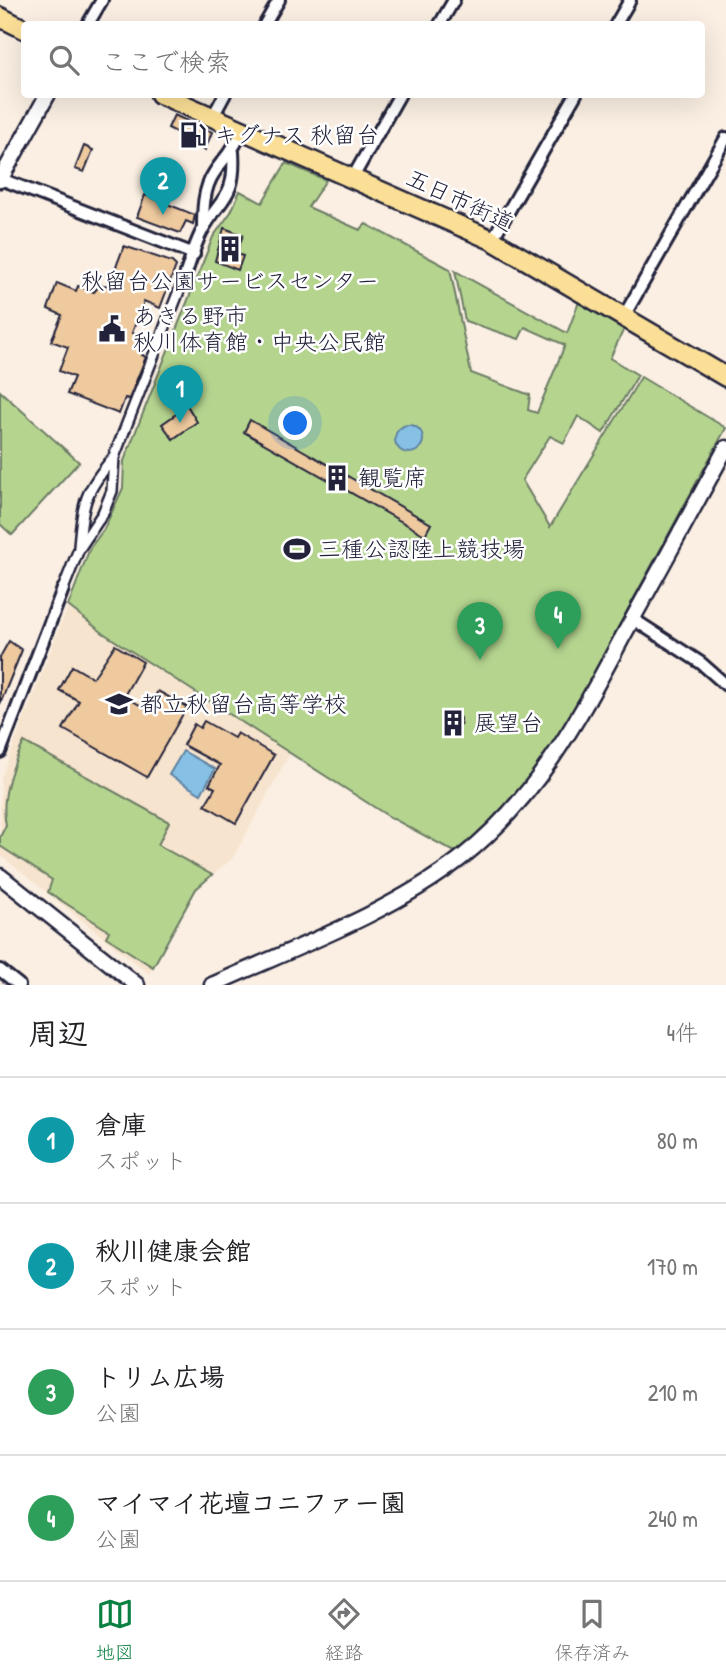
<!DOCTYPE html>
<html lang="ja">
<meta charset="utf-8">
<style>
:root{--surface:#fff;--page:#f6f6f6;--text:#202124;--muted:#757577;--line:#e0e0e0;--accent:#0b8043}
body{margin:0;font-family:"Patrick Hand","Klee One",sans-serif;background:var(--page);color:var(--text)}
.you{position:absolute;left:296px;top:424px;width:24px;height:24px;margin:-18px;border:5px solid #fff;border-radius:50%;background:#1a73e8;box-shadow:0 0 0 10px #1a73e833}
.badge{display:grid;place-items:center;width:46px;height:46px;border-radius:50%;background:var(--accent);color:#fff;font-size:23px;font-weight:700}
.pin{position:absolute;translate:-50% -58px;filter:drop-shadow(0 2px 4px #0008)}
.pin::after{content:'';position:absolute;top:37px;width:24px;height:21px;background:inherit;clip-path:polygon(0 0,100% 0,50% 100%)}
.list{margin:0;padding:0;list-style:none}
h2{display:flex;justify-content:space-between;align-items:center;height:91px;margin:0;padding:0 28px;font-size:30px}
h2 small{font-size:23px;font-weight:400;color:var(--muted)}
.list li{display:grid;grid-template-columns:46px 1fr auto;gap:21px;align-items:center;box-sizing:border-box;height:126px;padding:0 28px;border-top:2px solid var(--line)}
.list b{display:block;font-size:26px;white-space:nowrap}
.list p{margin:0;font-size:23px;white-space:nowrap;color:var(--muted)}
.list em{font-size:23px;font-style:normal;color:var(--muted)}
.icon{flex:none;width:38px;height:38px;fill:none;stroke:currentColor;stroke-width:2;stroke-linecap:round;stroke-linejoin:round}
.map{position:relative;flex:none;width:726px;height:985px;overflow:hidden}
.search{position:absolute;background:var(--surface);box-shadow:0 7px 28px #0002;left:21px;right:21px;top:21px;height:77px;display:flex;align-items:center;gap:18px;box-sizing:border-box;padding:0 24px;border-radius:7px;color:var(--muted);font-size:26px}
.sheet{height:595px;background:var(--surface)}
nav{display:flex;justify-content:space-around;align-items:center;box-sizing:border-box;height:98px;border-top:2px solid var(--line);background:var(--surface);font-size:19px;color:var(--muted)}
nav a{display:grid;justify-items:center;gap:4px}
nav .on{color:var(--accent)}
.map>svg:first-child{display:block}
.built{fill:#f7e4ce}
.green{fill:#b5d58f;stroke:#6c7c65;stroke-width:2}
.water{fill:#86c1e5;stroke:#5e81a1;stroke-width:2}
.building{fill:#efca9f;stroke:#22223b;stroke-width:2}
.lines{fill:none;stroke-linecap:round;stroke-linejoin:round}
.pedestrian-casing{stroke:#22223b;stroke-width:14}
.minor-casing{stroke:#22223b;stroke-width:16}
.tertiary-casing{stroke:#22223b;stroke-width:19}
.primary-casing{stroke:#22223b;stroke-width:23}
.pedestrian{stroke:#fff;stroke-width:9}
.minor{stroke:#fff;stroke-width:10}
.tertiary{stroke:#fff;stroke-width:14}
.primary{stroke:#fbdf96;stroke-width:18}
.labels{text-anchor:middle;stroke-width:5;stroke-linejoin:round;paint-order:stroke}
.poi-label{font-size:23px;fill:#22223b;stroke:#fff;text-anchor:start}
.street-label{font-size:23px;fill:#22223b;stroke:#fff}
</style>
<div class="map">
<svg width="726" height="985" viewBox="0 0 726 985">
<rect width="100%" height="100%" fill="#faefe2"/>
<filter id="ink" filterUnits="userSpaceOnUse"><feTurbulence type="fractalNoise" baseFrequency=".0143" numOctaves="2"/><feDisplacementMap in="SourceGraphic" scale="14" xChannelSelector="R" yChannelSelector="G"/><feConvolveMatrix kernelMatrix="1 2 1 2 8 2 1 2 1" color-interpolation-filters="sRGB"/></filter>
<g filter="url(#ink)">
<polygon class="built" points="68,606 103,633 290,753 233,858 196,889 149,974 0,855 1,778"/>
<g class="green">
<polygon points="286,163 326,180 308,207 360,230 366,224 450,269 471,373 530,395 528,410 537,413 565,345 525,327 519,339 465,321 455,271 567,333 579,302 624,329 610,358 638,375 603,433 578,416 564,443 550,436 522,480 550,527 641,377 726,428 554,746 500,816 460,852 453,851 388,816 103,633 68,606 90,548 104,529 123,488 124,461 213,237 231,212 240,191 262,203"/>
<polygon points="0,391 79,462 12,535 0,524"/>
<path d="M24 742 169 822 158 845 212 875 196 889 153 967 106 937 109 931 48 892 52 880 0 846V837L6 825C0 798 12 766 24 742Z"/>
</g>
<g class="water">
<circle cx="409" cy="439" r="14"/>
<polygon points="183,751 215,769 201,794 169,775"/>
</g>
<g class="building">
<polygon points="174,115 212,132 205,150 184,141 186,137 168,128"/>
<polygon points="84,146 93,150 84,172 75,169"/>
<polygon points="145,195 195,215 193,224 186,221 180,233 137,217"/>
<polygon points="224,228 243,235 236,254 243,256 238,270 215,261"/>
<polygon points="124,246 172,262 176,266 160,308 144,301 132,333 148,339 142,355 146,357 129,399 125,398 119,414 67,394 74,377 59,371 68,347 51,341 62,315 48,309 57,283 76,291 78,286 94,292 99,286 109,285"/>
<polygon points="178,390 197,422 173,439 162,424 179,412 168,398"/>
<polygon points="250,420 431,524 425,535 244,432"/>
<polygon points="9,641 22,650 0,704 0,657"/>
<polygon points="115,645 143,662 124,696 147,709 158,691 187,707 147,777 63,729 79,701 59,690 72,666 93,678"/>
<circle cx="453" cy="722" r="8"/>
<polygon points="204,721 234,738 237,733 274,755 236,823 205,805 215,788 209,785 220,765 183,745 194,724 200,728"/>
</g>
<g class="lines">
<g class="pedestrian-casing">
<g id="pedestrian">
<path d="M79 547C82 503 85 491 114 457"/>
<polyline points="63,589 79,549 103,513 112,491 114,457 186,273"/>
</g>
</g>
<g class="minor-casing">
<g id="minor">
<polyline points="88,24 102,0"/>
<polyline points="265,24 279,0"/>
<polyline points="440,24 454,0"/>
<polyline points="616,24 630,0"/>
<polyline points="212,118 225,94"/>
<polyline points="1,179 194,254"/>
<polyline points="352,179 400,94"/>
<path d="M203 229C203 211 203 189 214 173 225 156 233 152 242 131"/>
<polyline points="492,240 576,94"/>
<path d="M186 273C191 259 195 244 202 231 221 196 236 199 233 152"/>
<polyline points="624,316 726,138"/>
<polyline points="633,619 701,663 726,685"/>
<polyline points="0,752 63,589"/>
<polyline points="0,970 19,985"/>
</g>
</g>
<g class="tertiary-casing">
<g id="tertiary">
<polyline points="0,180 48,94"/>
<polyline points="0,876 137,985"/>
<path d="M212 985C296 947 389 914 461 858 536 799 578 720 622 638 657 575 692 511 726 448"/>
</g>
</g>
<g class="primary-casing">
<g id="primary">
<polyline points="0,17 24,29"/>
<polyline points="160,94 492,240 726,377"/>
</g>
</g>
<use href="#pedestrian" class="pedestrian"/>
<use href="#minor" class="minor"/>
<use href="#tertiary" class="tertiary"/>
<use href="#primary" class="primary"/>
</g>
</g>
<defs>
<g id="fuel-bare" transform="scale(2.1)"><path d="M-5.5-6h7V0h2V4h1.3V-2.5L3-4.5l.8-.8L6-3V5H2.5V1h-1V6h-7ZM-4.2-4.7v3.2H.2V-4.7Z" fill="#22223b" stroke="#fff" stroke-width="2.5" paint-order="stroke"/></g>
<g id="building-bare" transform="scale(2.1)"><path d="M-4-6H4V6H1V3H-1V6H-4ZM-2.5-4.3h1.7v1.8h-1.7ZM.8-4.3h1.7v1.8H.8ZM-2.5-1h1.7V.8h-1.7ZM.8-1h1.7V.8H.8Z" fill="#22223b" stroke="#fff" stroke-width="2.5" paint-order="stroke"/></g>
<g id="civic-bare" transform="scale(2.1)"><path d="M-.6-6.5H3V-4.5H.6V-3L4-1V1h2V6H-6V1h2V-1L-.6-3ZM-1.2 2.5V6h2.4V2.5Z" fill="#22223b" stroke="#fff" stroke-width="2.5" paint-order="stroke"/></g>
<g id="stadium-bare" transform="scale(2.1)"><path d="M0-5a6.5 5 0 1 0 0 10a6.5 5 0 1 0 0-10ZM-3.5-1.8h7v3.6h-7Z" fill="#22223b" stroke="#fff" stroke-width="2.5" paint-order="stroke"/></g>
<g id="school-bare" transform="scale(2.1)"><path d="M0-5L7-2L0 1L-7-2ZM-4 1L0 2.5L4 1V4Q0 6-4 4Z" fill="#22223b" stroke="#fff" stroke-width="2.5" paint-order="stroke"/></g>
</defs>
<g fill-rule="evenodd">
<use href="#fuel-bare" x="193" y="135"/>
<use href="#building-bare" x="230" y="249"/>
<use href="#civic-bare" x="112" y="329"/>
<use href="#building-bare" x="337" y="478"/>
<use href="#stadium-bare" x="297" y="549"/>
<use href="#school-bare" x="119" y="704"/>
<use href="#building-bare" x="453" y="723"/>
</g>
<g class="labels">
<g class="poi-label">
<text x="214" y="143">キグナス 秋留台</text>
<text x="230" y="289" text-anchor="middle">秋留台公園サービスセンター</text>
<text x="133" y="324">あきる野市<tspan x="133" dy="26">秋川体育館・中央公民館</tspan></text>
<text x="358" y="486">観覧席</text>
<text x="318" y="557">三種公認陸上競技場</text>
<text x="140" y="712">都立秋留台高等学校</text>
<text x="474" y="731">展望台</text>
</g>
<g class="street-label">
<text transform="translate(460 200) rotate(25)" y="8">五日市街道</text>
</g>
</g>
</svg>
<div class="you"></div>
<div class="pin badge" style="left:180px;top:423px;background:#0f9aa8">1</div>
<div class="pin badge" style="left:163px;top:215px;background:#0f9aa8">2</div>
<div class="pin badge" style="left:480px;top:660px;background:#2e9e5b">3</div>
<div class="pin badge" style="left:558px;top:649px;background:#2e9e5b">4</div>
<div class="search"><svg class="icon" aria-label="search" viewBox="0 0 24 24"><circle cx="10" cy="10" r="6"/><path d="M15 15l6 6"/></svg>ここで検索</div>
</div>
<section class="sheet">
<h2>周辺<small>4件</small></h2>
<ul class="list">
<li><span class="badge" style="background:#0f9aa8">1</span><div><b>倉庫</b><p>スポット</p></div><em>80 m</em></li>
<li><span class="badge" style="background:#0f9aa8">2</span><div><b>秋川健康会館</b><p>スポット</p></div><em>170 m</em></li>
<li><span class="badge" style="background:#2e9e5b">3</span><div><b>トリム広場</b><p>公園</p></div><em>210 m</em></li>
<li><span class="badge" style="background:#2e9e5b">4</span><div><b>マイマイ花壇コニファー園</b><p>公園</p></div><em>240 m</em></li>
</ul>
</section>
<nav>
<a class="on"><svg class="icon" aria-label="map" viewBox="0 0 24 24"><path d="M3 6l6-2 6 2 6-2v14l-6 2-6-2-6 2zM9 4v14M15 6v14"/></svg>地図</a>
<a><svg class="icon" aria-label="directions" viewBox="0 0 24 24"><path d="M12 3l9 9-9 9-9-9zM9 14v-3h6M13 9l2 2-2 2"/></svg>経路</a>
<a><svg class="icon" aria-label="saved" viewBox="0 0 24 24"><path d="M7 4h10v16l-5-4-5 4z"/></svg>保存済み</a>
</nav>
